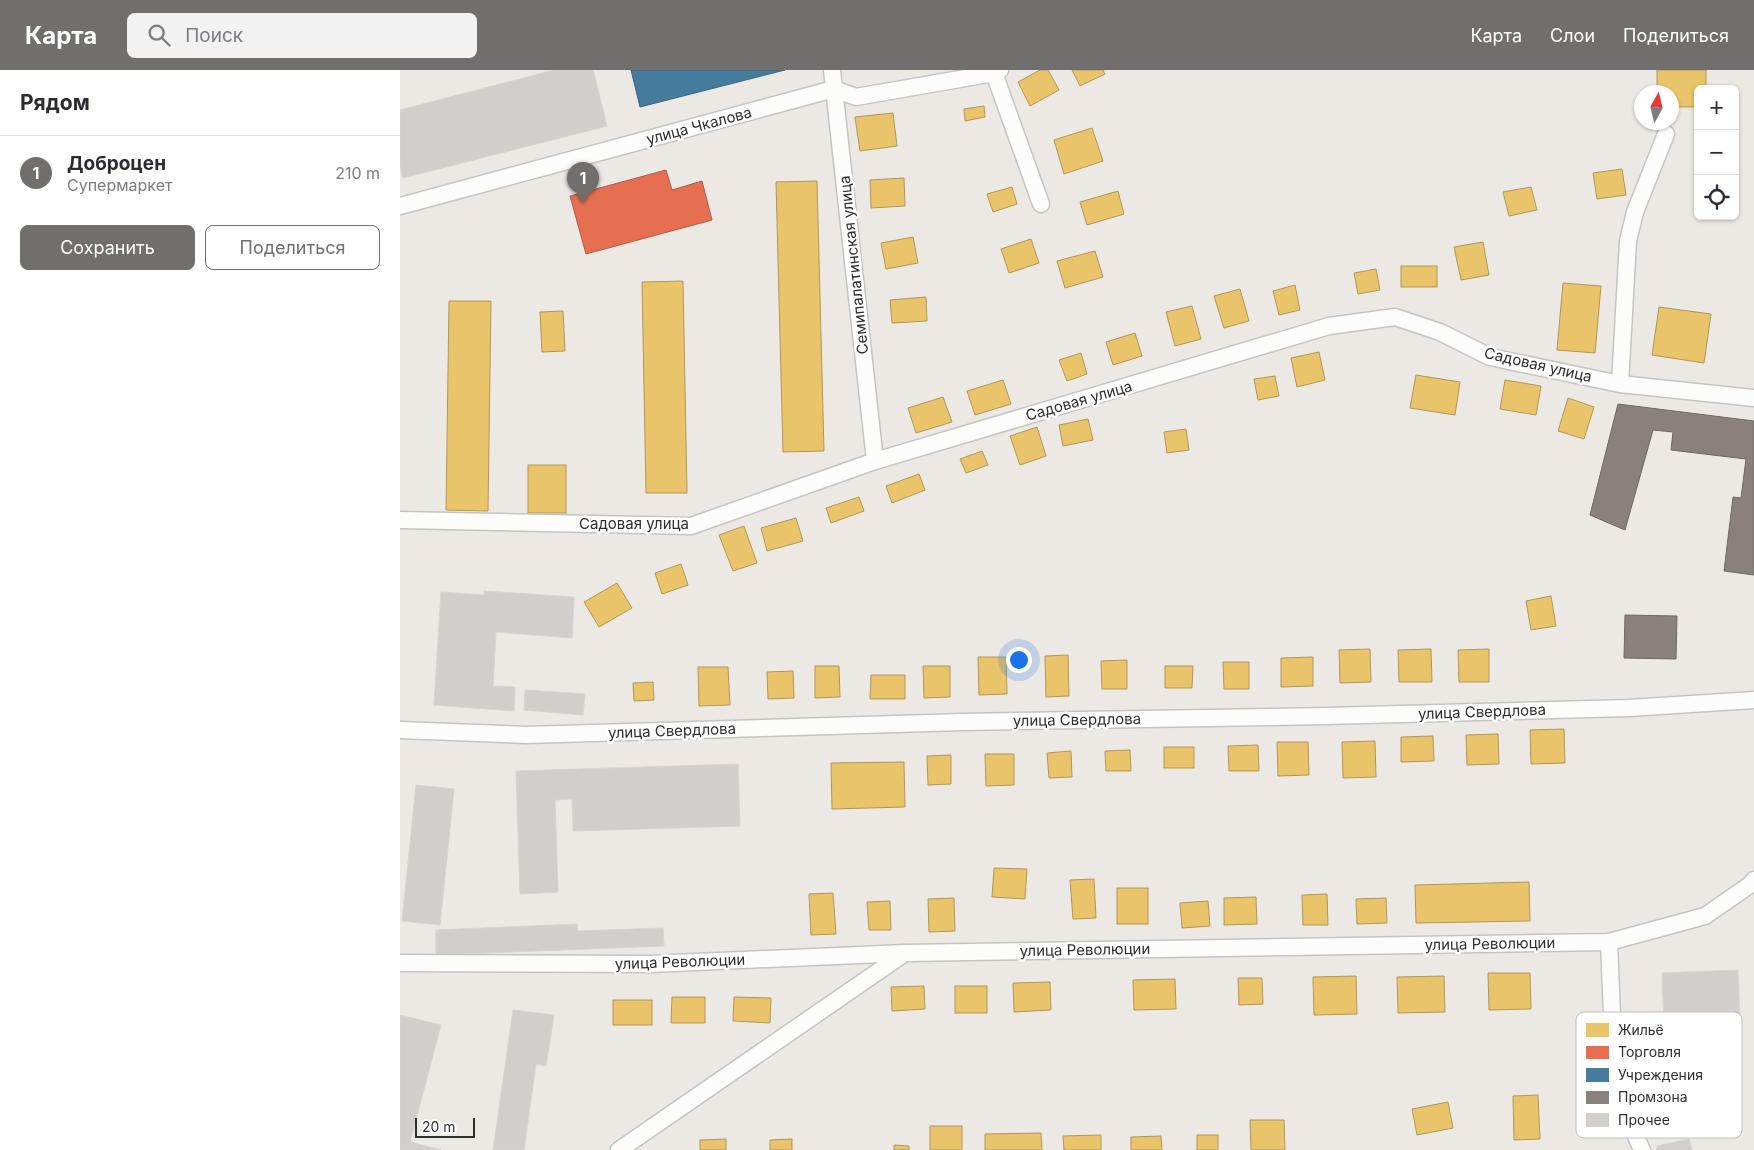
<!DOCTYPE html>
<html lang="ru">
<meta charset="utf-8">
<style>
:root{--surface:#fff;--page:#f2f2f3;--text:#2b2b33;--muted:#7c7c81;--line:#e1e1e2;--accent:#706f6e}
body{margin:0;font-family:Inter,sans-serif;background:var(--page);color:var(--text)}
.controls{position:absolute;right:15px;top:15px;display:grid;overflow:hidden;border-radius:8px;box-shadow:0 1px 4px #0004}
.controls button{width:45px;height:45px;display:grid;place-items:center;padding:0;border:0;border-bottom:1px solid var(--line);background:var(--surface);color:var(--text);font:25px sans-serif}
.compass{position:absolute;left:1234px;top:15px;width:45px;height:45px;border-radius:50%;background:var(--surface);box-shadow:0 1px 4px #0004;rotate:8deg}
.scale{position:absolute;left:15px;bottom:12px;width:60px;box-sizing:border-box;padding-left:5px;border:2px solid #2e2e2e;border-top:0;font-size:14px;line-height:18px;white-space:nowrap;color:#2e2e2e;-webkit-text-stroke:4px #fff;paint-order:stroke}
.you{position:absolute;left:618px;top:589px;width:18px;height:18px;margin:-12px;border:4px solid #fff;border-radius:50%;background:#1a73e8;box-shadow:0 0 0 8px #1a73e833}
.badge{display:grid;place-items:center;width:32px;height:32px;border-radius:50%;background:var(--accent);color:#fff;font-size:16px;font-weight:700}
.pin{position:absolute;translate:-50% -41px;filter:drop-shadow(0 1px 2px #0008)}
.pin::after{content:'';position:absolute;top:26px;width:18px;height:15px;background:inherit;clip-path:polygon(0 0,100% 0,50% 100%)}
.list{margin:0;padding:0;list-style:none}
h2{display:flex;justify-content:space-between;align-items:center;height:65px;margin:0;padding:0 20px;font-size:21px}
h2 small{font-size:16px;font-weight:400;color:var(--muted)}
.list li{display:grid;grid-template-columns:32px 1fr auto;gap:15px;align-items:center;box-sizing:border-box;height:75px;padding:0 20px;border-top:1px solid var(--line)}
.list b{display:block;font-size:19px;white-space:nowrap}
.list p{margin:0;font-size:16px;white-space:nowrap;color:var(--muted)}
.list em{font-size:16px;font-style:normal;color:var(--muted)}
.actions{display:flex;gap:10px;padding:15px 20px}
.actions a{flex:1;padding:11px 0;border:1px solid var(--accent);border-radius:8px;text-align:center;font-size:18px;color:var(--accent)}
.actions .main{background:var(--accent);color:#fff}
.icon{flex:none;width:28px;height:28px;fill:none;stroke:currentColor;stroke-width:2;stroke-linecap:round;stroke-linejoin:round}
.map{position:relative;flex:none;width:1354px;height:1080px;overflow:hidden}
header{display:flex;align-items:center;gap:30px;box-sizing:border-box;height:70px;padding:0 25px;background:var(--accent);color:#fff}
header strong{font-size:24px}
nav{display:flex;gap:28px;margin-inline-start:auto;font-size:18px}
.search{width:350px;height:45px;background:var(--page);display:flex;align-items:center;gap:12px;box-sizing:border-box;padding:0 18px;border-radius:8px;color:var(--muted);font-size:19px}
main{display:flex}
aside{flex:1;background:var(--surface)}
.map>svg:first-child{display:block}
.homes{fill:#e9c46a;stroke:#b19758}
.shops{fill:#e76f51;stroke:#b05c46}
.public{fill:#457b9d;stroke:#3e647c}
.industry{fill:#8a817c;stroke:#6e6865}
.building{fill:#d1cecb;stroke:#d7d4d0}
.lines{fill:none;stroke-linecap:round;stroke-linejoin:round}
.minor-casing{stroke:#c5c4c5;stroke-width:19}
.minor{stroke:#fcfcfb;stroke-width:16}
.labels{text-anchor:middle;stroke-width:5;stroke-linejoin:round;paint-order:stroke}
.street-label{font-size:15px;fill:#2e2e2e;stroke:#fff}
.key{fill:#fff;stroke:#c0c0c0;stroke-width:1}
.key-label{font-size:14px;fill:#2e2e2e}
</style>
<header>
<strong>Карта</strong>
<div class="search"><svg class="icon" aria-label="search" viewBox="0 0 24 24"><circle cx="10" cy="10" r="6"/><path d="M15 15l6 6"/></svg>Поиск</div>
<nav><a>Карта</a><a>Слои</a><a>Поделиться</a></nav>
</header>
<main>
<aside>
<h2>Рядом<small></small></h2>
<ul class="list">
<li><span class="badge">1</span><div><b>Доброцен</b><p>Супермаркет</p></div><em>210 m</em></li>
</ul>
<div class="actions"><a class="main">Сохранить</a><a>Поделиться</a></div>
</aside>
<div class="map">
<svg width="1354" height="1080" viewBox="0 0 1354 1080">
<rect width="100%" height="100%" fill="#ece8e4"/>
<g class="homes">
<polygon points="640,0 648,0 659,20 630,36 618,12"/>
<polygon points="672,0 703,0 705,4 680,16"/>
<polygon points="1257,0 1306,0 1306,19 1298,19 1298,37 1272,37 1272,22 1257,22"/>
<polygon points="584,36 585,47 565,51 564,39"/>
<polygon points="493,43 497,76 460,81 455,47"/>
<polygon points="692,58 703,91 664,104 654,70"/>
<polygon points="1222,99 1226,125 1197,129 1193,103"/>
<polygon points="504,108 505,136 471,138 470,110"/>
<polygon points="417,111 424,381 383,382 376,112"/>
<polygon points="612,117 617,134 593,142 587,124"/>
<polygon points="1131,117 1137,140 1109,146 1103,122"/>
<polygon points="718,121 724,144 687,155 680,132"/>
<polygon points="513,167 518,193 486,199 481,173"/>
<polygon points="631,169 639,193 609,203 601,179"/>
<polygon points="1083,172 1089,205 1061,210 1054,177"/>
<polygon points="695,181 703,207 665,218 657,191"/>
<rect x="1001" y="196" width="36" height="21"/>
<polygon points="976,199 980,220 958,224 954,203"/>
<polygon points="283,211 287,423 246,423 242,212"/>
<polygon points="1163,213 1201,216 1195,283 1157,280"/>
<polygon points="895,215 900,240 879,245 873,221"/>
<polygon points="840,219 849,251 824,258 814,226"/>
<polygon points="526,227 527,251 492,253 490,230"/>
<polygon points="49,231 91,231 88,441 46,440"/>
<polygon points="792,236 801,269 775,276 766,242"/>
<polygon points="1259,237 1311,244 1304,293 1252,285"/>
<polygon points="163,241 165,281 142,282 140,242"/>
<polygon points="735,263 742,286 713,295 706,272"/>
<polygon points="919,282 925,310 897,317 891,288"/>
<polygon points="681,283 687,304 667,311 659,290"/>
<polygon points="1016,305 1060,312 1055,345 1010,338"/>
<polygon points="875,306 879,326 858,330 854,309"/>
<polygon points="603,310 611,334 575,345 567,321"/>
<polygon points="1105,310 1141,316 1136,345 1100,339"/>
<polygon points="543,327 552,352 516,363 508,338"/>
<polygon points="1168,328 1194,337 1184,369 1158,361"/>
<polygon points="688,349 693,370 663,376 659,355"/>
<polygon points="637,357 646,386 620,395 610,366"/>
<polygon points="786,359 789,380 767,383 764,362"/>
<polygon points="582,381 588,395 566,403 560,389"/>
<rect x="128" y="395" width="38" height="48"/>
<polygon points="519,404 525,420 492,433 486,416"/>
<polygon points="459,427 464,441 431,453 426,438"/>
<polygon points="396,448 403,471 367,481 361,458"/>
<polygon points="344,456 357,493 333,501 319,465"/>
<polygon points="281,494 288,515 262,524 255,503"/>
<polygon points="217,513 232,538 199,557 184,532"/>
<polygon points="1151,526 1156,556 1131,560 1126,531"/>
<polygon points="970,579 971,612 940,613 939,580"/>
<polygon points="1031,579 1032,612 999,612 998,580"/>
<polygon points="1089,579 1089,612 1059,612 1058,580"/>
<polygon points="668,585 669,626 646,627 645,586"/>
<polygon points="578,587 606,587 607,624 579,625"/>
<polygon points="913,587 913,616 881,617 881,588"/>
<polygon points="727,590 727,619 702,619 701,591"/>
<polygon points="823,592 849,592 849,619 824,619"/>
<polygon points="415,596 439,596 440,627 415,628"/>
<polygon points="523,596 550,596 550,627 524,628"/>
<polygon points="765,596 793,596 792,618 765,618"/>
<polygon points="298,597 328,597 330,635 299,636"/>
<polygon points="393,601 394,628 368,629 367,602"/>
<polygon points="471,605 505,605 505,629 470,629"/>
<polygon points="253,612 254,630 234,631 233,613"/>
<polygon points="1164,659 1165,693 1131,694 1130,660"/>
<polygon points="1098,664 1099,694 1067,695 1066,665"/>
<polygon points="1033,666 1034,691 1001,692 1001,667"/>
<polygon points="975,671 976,707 943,708 942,672"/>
<polygon points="877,672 908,672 909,705 878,706"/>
<polygon points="858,675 859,701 829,701 828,676"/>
<rect x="764" y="677" width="30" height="21"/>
<polygon points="730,680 731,701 706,701 705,681"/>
<polygon points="671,681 672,707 649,708 647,683"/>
<polygon points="585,684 614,684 614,715 586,716"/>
<polygon points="551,685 551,714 528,715 527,686"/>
<polygon points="504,692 505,737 432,739 431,693"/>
<polygon points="594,798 627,799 625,829 592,827"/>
<polygon points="694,809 696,848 673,849 670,810"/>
<polygon points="1129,812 1130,851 1016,853 1015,815"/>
<rect x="717" y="818" width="31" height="36"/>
<polygon points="433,823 436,864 411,865 409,824"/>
<polygon points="927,824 928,855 903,855 902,825"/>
<polygon points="856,827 857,854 824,855 824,828"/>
<polygon points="554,828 555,861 529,862 528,829"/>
<polygon points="986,828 987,853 957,854 956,829"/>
<polygon points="490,831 491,860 469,860 467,832"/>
<polygon points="808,831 810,856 782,858 780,833"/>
<polygon points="1088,903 1130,903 1131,939 1089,940"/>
<polygon points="956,906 957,944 914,945 913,907"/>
<polygon points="1044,906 1045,942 998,943 997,907"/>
<polygon points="838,908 862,908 863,934 839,935"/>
<polygon points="775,909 776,939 734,940 733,910"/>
<polygon points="650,912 651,940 614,942 613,913"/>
<polygon points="524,916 525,939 492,941 491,917"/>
<rect x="555" y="916" width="32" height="27"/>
<polygon points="272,927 305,927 305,953 271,953"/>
<polygon points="334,927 371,928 370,953 333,951"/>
<rect x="213" y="930" width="39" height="25"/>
<polygon points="1138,1025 1140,1069 1114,1070 1113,1026"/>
<polygon points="1048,1032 1053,1058 1017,1065 1012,1039"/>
<polygon points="850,1050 884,1050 885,1080 851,1080"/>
<rect x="530" y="1056" width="32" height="24"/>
<polygon points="641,1063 642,1080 585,1080 585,1064"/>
<polygon points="701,1065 701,1080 664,1080 663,1066"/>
<rect x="797" y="1065" width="21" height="15"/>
<polygon points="761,1066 762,1080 731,1080 731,1067"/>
<polygon points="326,1069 326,1080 300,1080 300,1070"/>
<polygon points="392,1069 392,1080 370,1080 370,1070"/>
<polygon points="494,1075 509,1076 509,1080 494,1080"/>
</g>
<polygon class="shops" points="266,100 272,120 302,111 312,150 186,184 170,126"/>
<polygon class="public" points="231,0 385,0 240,37"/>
<g class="industry">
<polygon points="1218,334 1354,351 1354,505 1324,501 1333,427 1341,428 1346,389 1271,380 1273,362 1253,360 1225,460 1190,445"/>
<polygon points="1225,545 1277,546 1276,589 1224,588"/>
</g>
<g class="building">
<polygon points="154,0 193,0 207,56 3,108 0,95 0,40"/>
<polygon points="84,521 174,527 172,568 96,562 93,616 115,617 114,641 34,635 41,522 84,525"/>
<polygon points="125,620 185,624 183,645 124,640"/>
<polygon points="338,694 340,756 173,761 172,729 155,730 158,822 120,824 116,701"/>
<polygon points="16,715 54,719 40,855 2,851"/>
<polygon points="177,854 178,861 263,858 264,876 36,885 36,860"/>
<polygon points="1338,900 1340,953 1264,956 1262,903"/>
<polygon points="113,940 154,945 146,996 136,994 124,1080 93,1080"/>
<polygon points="0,945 41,955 10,1072 41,1080 0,1080"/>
<polygon points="1289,1069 1292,1080 1257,1080 1257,1076"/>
</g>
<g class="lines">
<g class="minor-casing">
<g id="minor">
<polyline points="432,0 475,391"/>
<polyline points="594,3 641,134"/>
<polyline points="0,136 434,19 456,27 594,3 600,0"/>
<polyline points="1220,314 1228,171 1235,142 1266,64"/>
<polyline points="0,450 291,456 475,391 929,256 995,247 1040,262 1090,287 1220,314 1354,328"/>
<polyline points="0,660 126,665 563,652 926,646 1229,638 1354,630"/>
<polyline points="1209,872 1215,1019 1242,1080"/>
<polyline points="0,893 250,894 505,883 1209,872 1305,846 1351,814 1354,810"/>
<polyline points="219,1080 505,883"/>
</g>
</g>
<use href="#minor" class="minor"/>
</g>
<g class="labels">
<g class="street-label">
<text transform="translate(299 56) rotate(-15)" y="5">улица Чкалова</text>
<text transform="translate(454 195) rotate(-96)" y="5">Семипалатинская улица</text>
<text transform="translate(1138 295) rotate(13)" y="5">Садовая улица</text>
<text transform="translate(679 331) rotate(-16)" y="5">Садовая улица</text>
<text x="234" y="459">Садовая улица</text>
<text transform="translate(1082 642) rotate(-2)" y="5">улица Свердлова</text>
<text transform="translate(677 650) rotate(-1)" y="5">улица Свердлова</text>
<text transform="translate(272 661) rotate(-2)" y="5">улица Свердлова</text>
<text transform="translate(1090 874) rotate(-1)" y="5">улица Революции</text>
<text transform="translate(685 880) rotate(-1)" y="5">улица Революции</text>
<text transform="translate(280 892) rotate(-2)" y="5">улица Революции</text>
</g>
</g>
<rect x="1176" y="942" width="166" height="126" rx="8" class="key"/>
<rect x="1186" y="953" width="23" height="14" fill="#e9c46a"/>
<rect x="1186" y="976" width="23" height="13" fill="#e76f51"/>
<rect x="1186" y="998" width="23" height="14" fill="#457b9d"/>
<rect x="1186" y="1021" width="23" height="13" fill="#8a817c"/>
<rect x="1186" y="1043" width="23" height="14" fill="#d1cecb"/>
<g class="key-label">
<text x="1218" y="965">Жильё</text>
<text x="1218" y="987">Торговля</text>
<text x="1218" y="1010">Учреждения</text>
<text x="1218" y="1032">Промзона</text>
<text x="1218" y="1055">Прочее</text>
</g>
</svg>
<div class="controls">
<button>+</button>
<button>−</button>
<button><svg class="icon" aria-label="locate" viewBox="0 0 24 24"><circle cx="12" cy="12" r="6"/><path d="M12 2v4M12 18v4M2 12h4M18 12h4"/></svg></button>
</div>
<svg class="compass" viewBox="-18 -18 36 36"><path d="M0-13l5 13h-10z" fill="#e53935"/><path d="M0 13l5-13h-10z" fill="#7c7c81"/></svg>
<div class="scale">20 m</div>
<div class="you"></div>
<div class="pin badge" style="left:183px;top:133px">1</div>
</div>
</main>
